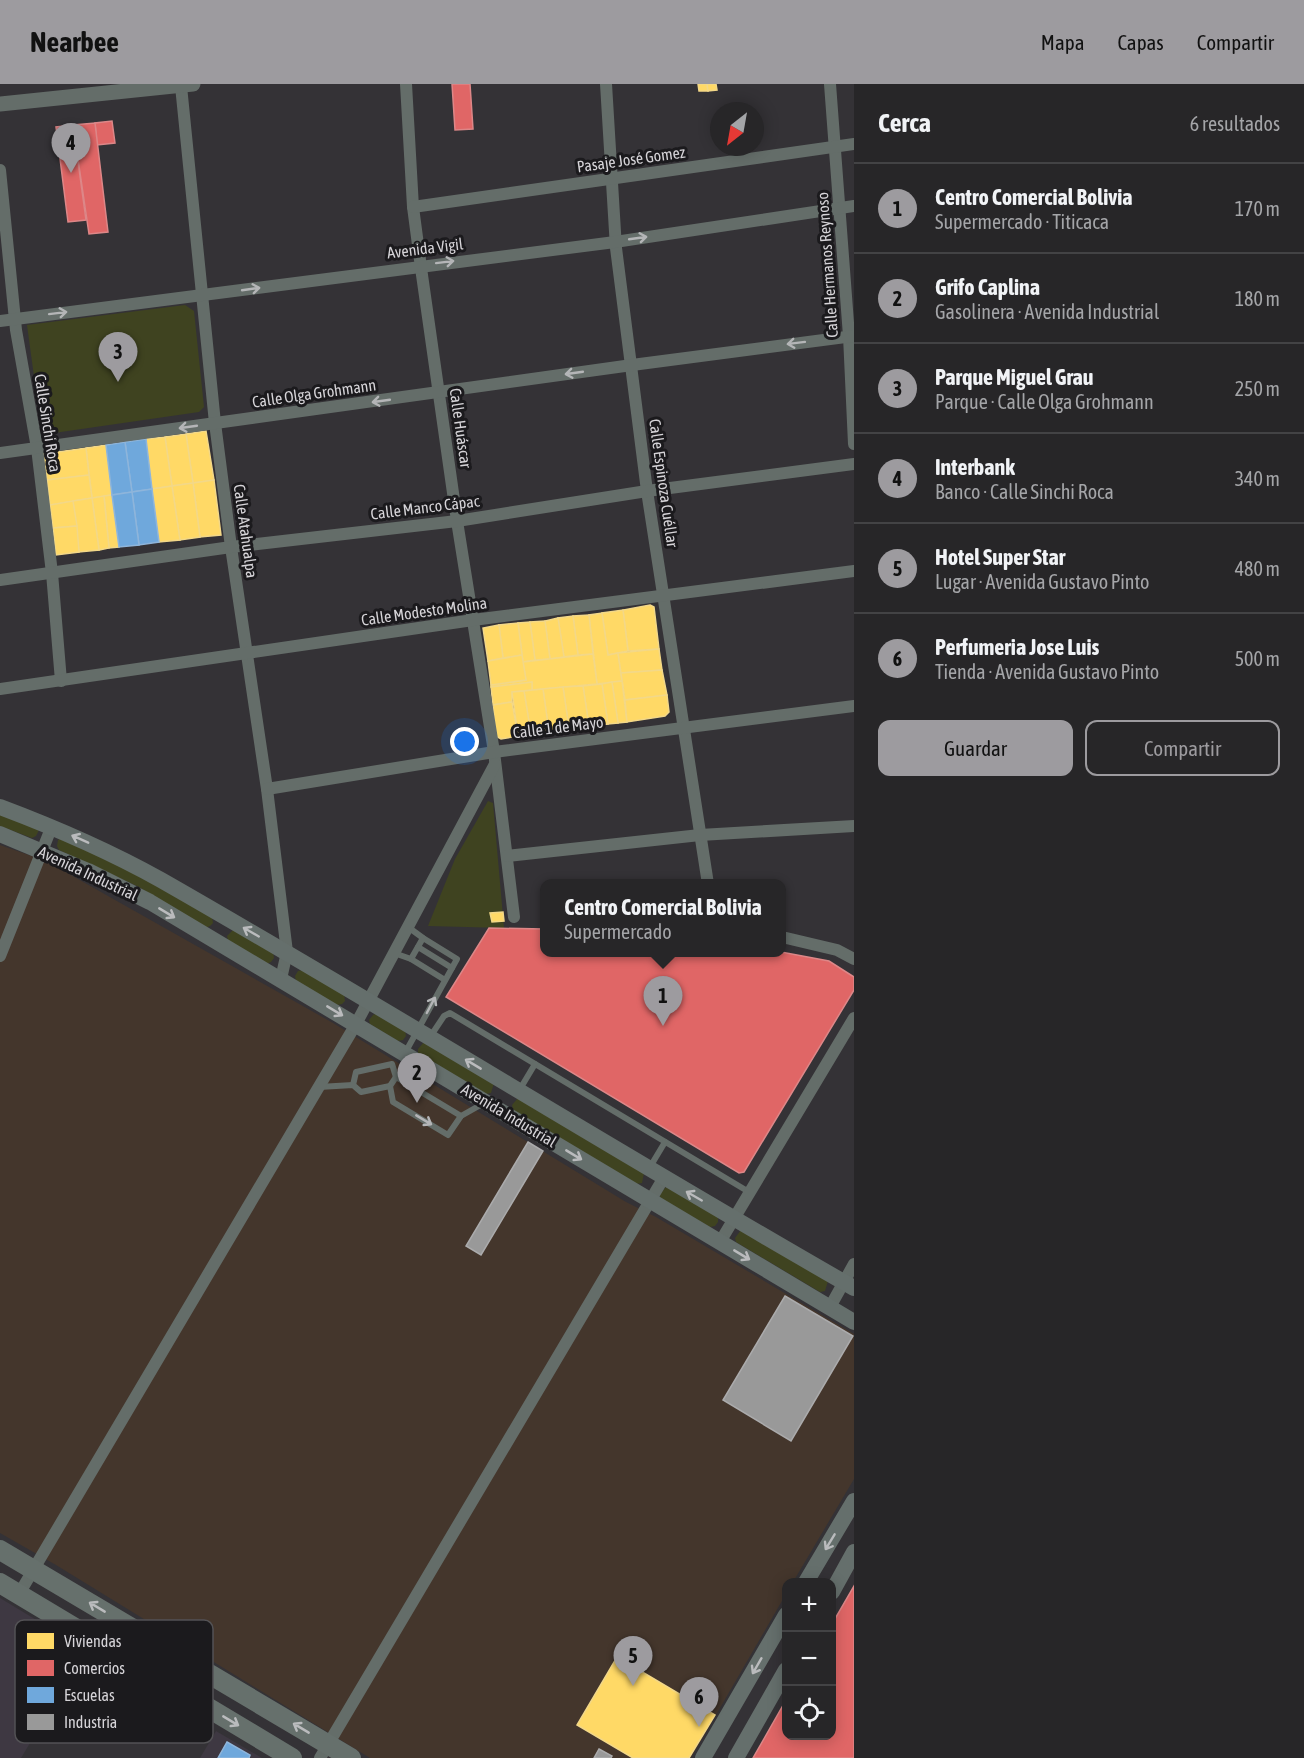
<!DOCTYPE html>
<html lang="es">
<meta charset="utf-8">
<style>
:root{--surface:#272628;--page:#333234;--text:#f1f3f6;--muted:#a4a5a8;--line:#434345;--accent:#9d9b9f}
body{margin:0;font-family:"Asap Condensed",sans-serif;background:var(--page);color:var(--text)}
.controls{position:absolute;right:18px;bottom:18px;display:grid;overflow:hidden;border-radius:12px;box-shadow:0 3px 15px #0003}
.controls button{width:54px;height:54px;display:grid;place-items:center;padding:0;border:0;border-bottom:2px solid var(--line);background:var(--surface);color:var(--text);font:30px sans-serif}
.compass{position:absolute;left:710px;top:18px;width:54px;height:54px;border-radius:50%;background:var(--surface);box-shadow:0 3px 15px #0003;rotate:211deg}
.you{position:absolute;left:465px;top:658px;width:21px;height:21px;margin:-15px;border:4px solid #fff;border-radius:50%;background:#1a73e8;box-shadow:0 0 0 9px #1a73e833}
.badge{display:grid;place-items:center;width:39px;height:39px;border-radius:50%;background:var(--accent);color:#111;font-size:20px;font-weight:700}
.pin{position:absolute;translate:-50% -50px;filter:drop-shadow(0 2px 3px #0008)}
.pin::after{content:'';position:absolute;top:32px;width:21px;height:18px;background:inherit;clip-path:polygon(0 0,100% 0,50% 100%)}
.popup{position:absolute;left:540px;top:795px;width:246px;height:78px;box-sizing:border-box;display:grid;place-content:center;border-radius:12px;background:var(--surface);filter:drop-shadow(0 2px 4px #0005);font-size:20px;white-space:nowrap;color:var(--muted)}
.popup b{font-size:22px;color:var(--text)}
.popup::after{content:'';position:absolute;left:50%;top:100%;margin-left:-12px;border:12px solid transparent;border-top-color:var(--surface)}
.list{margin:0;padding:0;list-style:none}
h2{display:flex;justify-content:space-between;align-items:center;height:78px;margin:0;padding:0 24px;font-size:26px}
h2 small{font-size:20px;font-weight:400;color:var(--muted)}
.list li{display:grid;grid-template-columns:39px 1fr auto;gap:18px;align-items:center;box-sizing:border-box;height:90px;padding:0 24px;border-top:2px solid var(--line)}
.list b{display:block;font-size:22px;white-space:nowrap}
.list p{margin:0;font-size:20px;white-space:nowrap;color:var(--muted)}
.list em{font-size:20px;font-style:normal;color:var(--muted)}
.actions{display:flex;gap:12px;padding:18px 24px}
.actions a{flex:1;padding:14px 0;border:2px solid var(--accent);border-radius:12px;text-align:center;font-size:21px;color:var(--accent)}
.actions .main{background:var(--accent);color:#111}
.icon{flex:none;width:33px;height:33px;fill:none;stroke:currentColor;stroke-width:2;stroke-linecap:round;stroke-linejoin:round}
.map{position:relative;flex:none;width:854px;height:1674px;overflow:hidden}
header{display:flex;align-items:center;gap:36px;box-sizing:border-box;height:84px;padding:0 30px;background:var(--accent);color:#111}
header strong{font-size:28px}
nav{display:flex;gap:33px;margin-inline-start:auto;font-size:21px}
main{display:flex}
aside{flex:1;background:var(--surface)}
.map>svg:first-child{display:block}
.commercial{fill:#44362c}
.built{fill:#3e3842}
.green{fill:#3f4320}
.homes{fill:#ffd966;stroke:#f3d888;stroke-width:1.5}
.shops{fill:#e06666;stroke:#dd8788;stroke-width:1.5}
.schools{fill:#6fa8dc;stroke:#8eb5db;stroke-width:1.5}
.industry{fill:#999;stroke:#ababac;stroke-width:1.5}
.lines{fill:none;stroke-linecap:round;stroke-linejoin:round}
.service{stroke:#646d69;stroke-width:6}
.minor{stroke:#646d69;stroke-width:12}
.tertiary{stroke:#646d69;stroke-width:15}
.secondary{stroke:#656f6c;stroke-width:16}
.trunk{stroke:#66706c;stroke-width:20}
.oneway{stroke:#b4b5b7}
.oneway2{stroke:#babbbd}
.labels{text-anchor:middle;stroke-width:6;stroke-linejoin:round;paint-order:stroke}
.street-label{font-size:16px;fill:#d6d4d8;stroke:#1b1a1d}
.key{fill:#1b1a1d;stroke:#535255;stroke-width:1.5}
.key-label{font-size:16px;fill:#d6d4d8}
</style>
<header>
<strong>Nearbee</strong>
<nav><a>Mapa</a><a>Capas</a><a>Compartir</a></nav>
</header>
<main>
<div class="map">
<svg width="854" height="1674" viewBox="0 0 854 1674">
<rect width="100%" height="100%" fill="#343236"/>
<polygon class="commercial" points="0,761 46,777 333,939 626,1118 656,1133 854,1250 854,1395 793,1498 786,1498 786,1510 691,1674 370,1674 56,1481 0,1449"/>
<g class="built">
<polygon points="0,1514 86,1566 21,1674 0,1674"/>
<polygon points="216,1647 262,1674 200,1674"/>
</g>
<g class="green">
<polygon points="185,221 194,227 204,323 199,328 47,350 41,344 27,241"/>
<polygon points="488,717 493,719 504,844 428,842 455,775"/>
<polygon points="0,730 39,746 36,752 32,754 0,742"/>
<polygon points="63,753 121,779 212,832 213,839 210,842 205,844 139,803 59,766 57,762 58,756"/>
<polygon points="234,845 273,868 274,874 271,878 266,880 228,856 227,852"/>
<polygon points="303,886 344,910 345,917 342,920 337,921 296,897 295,892 298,887"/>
<polygon points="377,929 405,946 406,952 403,956 398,957 370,940 369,936 373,931"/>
<polygon points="424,958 494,999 491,1009 486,1010 418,969 418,965"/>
<polygon points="518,1014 644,1089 642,1099 636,1100 513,1026 512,1021"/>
<polygon points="666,1103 718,1133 718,1138 715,1142 710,1143 660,1114 660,1110"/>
<polygon points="741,1146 828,1197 825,1207 820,1208 736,1158 735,1154"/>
</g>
<g class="homes">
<polygon points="698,0 707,0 708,7 699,7"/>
<polygon points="707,0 716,0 717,6 708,7"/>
<polygon points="206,347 214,396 193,399 186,350"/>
<polygon points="186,350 193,399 172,402 165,353"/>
<polygon points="165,353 172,402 152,405 146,355"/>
<polygon points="106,361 112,411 92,414 86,364"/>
<polygon points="86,364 89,391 47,396 44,370"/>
<polygon points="89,391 92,414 50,421 47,396"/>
<polygon points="214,396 221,451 200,453 193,399"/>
<polygon points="193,399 200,453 180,456 172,402"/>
<polygon points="172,402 180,456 159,458 152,405"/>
<polygon points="112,411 119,463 109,464 104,412"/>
<polygon points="104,412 109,464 99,466 92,414"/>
<polygon points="92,414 99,466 79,468 73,417"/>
<polygon points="73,417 77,442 53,444 50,421"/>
<polygon points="77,442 79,468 56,471 53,444"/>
<polygon points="650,521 654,523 659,565 628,567 623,526"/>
<polygon points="623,526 628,567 608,571 602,529"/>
<polygon points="602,529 608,571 618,569 622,597 597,600 589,531"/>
<polygon points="589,531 593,570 578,571 573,532"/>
<polygon points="573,532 578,571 564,573 558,534"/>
<polygon points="558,534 564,573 550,575 545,537"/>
<polygon points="545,537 550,575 535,576 530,538"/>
<polygon points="530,538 535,576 523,578 518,539"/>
<polygon points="518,539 522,571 503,574 499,541"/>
<polygon points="499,541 503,574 488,577 483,544"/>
<polygon points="659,565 662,586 621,589 618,569"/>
<polygon points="593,570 597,600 532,606 532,598 491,603 491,601 526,596 523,578"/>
<polygon points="522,571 526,596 491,601 488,577"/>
<polygon points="662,586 667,611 625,616 621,589"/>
<polygon points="622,597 627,638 618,639 612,598"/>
<polygon points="532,598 532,606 512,608 512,618 493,621 491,603"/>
<polygon points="612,598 618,639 608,640 602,600"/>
<polygon points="602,600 608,640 589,642 583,602"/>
<polygon points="583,602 589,642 569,644 563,603"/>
<polygon points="563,603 569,644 549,648 543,605"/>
<polygon points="543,605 549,648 531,650 524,607"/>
<polygon points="524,607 531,650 518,652 512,608"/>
<polygon points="667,611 669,628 665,632 627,638 625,616"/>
<polygon points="512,618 518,652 501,655 496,652 493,621"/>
<polygon points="503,828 504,837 492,838 490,829"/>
<polygon points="617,1573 715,1631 689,1674 633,1674 577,1641"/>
</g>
<g class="shops">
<polygon points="452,0 470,0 473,45 455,46"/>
<polygon points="112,37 115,59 97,61 95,39"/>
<polygon points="95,39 108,148 89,150 73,41"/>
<polygon points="73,41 86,136 68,138 56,43"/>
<polygon points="489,844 544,845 544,868 781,868 829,877 854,893 854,906 744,1088 739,1089 446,913"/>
<polygon points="854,1502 854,1674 753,1674 786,1616 786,1652 832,1652 832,1540"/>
</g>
<g class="schools">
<polygon points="146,355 152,405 132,408 125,358"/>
<polygon points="125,358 132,408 112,411 106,361"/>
<polygon points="152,405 159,458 139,461 132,408"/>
<polygon points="132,408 139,461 119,463 112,411"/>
<polygon points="227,1658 250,1671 249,1674 218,1674"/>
</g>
<g class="industry">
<polygon points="528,1058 543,1067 481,1171 466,1162"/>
<polygon points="785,1212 853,1252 791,1357 723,1316"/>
<polygon points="599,1665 612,1672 611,1674 594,1674"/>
</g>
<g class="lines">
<g class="service">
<polyline points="418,863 452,884"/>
<polyline points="394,869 411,875 445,896"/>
<polyline points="411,875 423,854"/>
<polyline points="430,953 444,932 450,929 749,1108"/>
<polyline points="405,969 457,875 423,854 408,843"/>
<polyline points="396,993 390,1002 393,1018 448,1051 461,1032 484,1019"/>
<polyline points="353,1001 356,988 392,980 396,993 461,1032"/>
<polyline points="319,1003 353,1001 361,1008 390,1002"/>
<polyline points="520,1005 535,980"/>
<polyline points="650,1083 665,1058"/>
</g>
<g class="minor">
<polyline points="406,0 413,123 422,191 457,437 494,668 514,833"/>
<polyline points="606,0 616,164 647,407 708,800"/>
<polyline points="830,0 849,252 854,360"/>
<polyline points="181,2 215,339 231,463 267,705 287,868 281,895"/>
<polyline points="0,86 16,246 37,364 52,489 61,597"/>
<polyline points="413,123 854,60"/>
<polyline points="0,237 615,158 854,122"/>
<polyline points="0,369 632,281 854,252"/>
<polyline points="0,496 231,463 457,437 647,407 854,380"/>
<polyline points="0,605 473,536 854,487"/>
<polyline points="267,705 494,668 854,622"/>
<polyline points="507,772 700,751 854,742"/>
<polyline points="782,853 837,866 854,875"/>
<polyline points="0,872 52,742"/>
<polyline points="720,1158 854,934"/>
<polyline points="830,1223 854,1180"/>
<polyline points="19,1510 356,940 495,680"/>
<polyline points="320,1674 663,1095"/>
</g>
<polyline class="tertiary" points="0,20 193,0"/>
<g class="secondary">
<path d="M0 723C56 744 109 767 161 796 394 929 621 1071 854 1204"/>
<polyline points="0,750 88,787 150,818 854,1238"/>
<polyline points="806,1498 854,1417"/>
<polyline points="832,1508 854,1468"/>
<polyline points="703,1674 786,1531"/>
<polyline points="736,1674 786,1586"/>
</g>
<g class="trunk">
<polyline points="0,1466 351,1674"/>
<polyline points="0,1499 292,1674"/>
</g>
</g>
<defs><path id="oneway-shaft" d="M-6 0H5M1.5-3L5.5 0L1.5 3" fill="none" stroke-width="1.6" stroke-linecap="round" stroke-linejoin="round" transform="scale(1.5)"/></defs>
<g class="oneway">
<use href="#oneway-shaft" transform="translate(638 154) rotate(-8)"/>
<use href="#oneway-shaft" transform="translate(445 178) rotate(-7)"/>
<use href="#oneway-shaft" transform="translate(251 205) rotate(-8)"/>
<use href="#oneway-shaft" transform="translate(58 229) rotate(-7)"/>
<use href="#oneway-shaft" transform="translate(796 259) rotate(173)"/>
<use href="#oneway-shaft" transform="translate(574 289) rotate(172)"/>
<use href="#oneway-shaft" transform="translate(381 317) rotate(172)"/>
<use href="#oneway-shaft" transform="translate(188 343) rotate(172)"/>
<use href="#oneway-shaft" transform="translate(431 921) rotate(-62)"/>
<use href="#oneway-shaft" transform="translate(424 1036) rotate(31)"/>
</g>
<g class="oneway2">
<use href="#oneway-shaft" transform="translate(80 755) rotate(-156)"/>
<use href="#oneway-shaft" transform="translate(167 829) rotate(31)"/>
<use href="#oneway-shaft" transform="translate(251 848) rotate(-150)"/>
<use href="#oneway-shaft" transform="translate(335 927) rotate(31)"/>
<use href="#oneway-shaft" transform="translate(473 980) rotate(-149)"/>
<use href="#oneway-shaft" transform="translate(574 1071) rotate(31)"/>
<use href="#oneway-shaft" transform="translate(694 1112) rotate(-150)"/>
<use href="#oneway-shaft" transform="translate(742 1171) rotate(31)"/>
<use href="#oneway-shaft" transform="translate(830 1458) rotate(121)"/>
<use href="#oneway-shaft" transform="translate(97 1523) rotate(-149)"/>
<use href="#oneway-shaft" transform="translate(757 1582) rotate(120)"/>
<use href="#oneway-shaft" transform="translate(231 1637) rotate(31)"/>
<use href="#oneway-shaft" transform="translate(301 1644) rotate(-149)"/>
</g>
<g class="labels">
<g class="street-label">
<text transform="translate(631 75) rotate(-8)" y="6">Pasaje José Gomez</text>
<text transform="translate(425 164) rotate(-7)" y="6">Avenida Vigil</text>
<text transform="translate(827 181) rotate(-94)" y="6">Calle Hermanos Reynoso</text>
<text transform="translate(314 309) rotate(-8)" y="6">Calle Olga Grohmann</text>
<text transform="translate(48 339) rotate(81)" y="6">Calle Sinchi Roca</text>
<text transform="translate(461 344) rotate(82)" y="6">Calle Huáscar</text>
<text transform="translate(664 399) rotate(82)" y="6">Calle Espinoza Cuéllar</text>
<text transform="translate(425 423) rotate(-7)" y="6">Calle Manco Cápac</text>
<text transform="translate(246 447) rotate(82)" y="6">Calle Atahualpa</text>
<text transform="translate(424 527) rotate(-8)" y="6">Calle Modesto Molina</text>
<text transform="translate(558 643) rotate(-7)" y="6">Calle 1 de Mayo</text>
<text transform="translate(88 789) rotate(25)" y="6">Avenida Industrial</text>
<text transform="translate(509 1031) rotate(31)" y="6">Avenida Industrial</text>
</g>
</g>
<rect x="15" y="1536" width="198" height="123" rx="9" class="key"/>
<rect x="27" y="1549" width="27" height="16" fill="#ffd966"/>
<rect x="27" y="1576" width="27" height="16" fill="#e06666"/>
<rect x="27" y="1603" width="27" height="16" fill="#6fa8dc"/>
<rect x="27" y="1630" width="27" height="16" fill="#999"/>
<g class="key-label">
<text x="64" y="1563">Viviendas</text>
<text x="64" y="1590">Comercios</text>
<text x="64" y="1617">Escuelas</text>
<text x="64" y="1644">Industria</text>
</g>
</svg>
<div class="controls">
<button>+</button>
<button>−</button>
<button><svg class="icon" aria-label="locate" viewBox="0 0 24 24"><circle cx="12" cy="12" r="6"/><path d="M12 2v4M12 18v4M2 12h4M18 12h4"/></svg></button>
</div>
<svg class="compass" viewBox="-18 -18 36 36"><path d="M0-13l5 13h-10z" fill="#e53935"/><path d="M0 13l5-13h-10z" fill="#a4a5a8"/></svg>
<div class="you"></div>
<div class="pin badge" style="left:663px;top:942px">1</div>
<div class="popup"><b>Centro Comercial Bolivia</b>Supermercado</div>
<div class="pin badge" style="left:417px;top:1019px">2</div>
<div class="pin badge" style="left:118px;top:298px">3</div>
<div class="pin badge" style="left:71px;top:89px">4</div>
<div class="pin badge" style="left:633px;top:1602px">5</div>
<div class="pin badge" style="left:699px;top:1643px">6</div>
</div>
<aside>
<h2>Cerca<small>6 resultados</small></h2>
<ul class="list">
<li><span class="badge">1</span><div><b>Centro Comercial Bolivia</b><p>Supermercado · Titicaca</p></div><em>170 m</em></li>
<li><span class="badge">2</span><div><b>Grifo Caplina</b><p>Gasolinera · Avenida Industrial</p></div><em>180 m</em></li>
<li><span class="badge">3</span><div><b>Parque Miguel Grau</b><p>Parque · Calle Olga Grohmann</p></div><em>250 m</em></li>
<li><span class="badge">4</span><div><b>Interbank</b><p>Banco · Calle Sinchi Roca</p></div><em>340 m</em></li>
<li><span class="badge">5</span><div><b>Hotel Super Star</b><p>Lugar · Avenida Gustavo Pinto</p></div><em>480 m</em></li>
<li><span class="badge">6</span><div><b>Perfumeria Jose Luis</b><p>Tienda · Avenida Gustavo Pinto</p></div><em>500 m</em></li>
</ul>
<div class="actions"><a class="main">Guardar</a><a>Compartir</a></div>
</aside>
</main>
